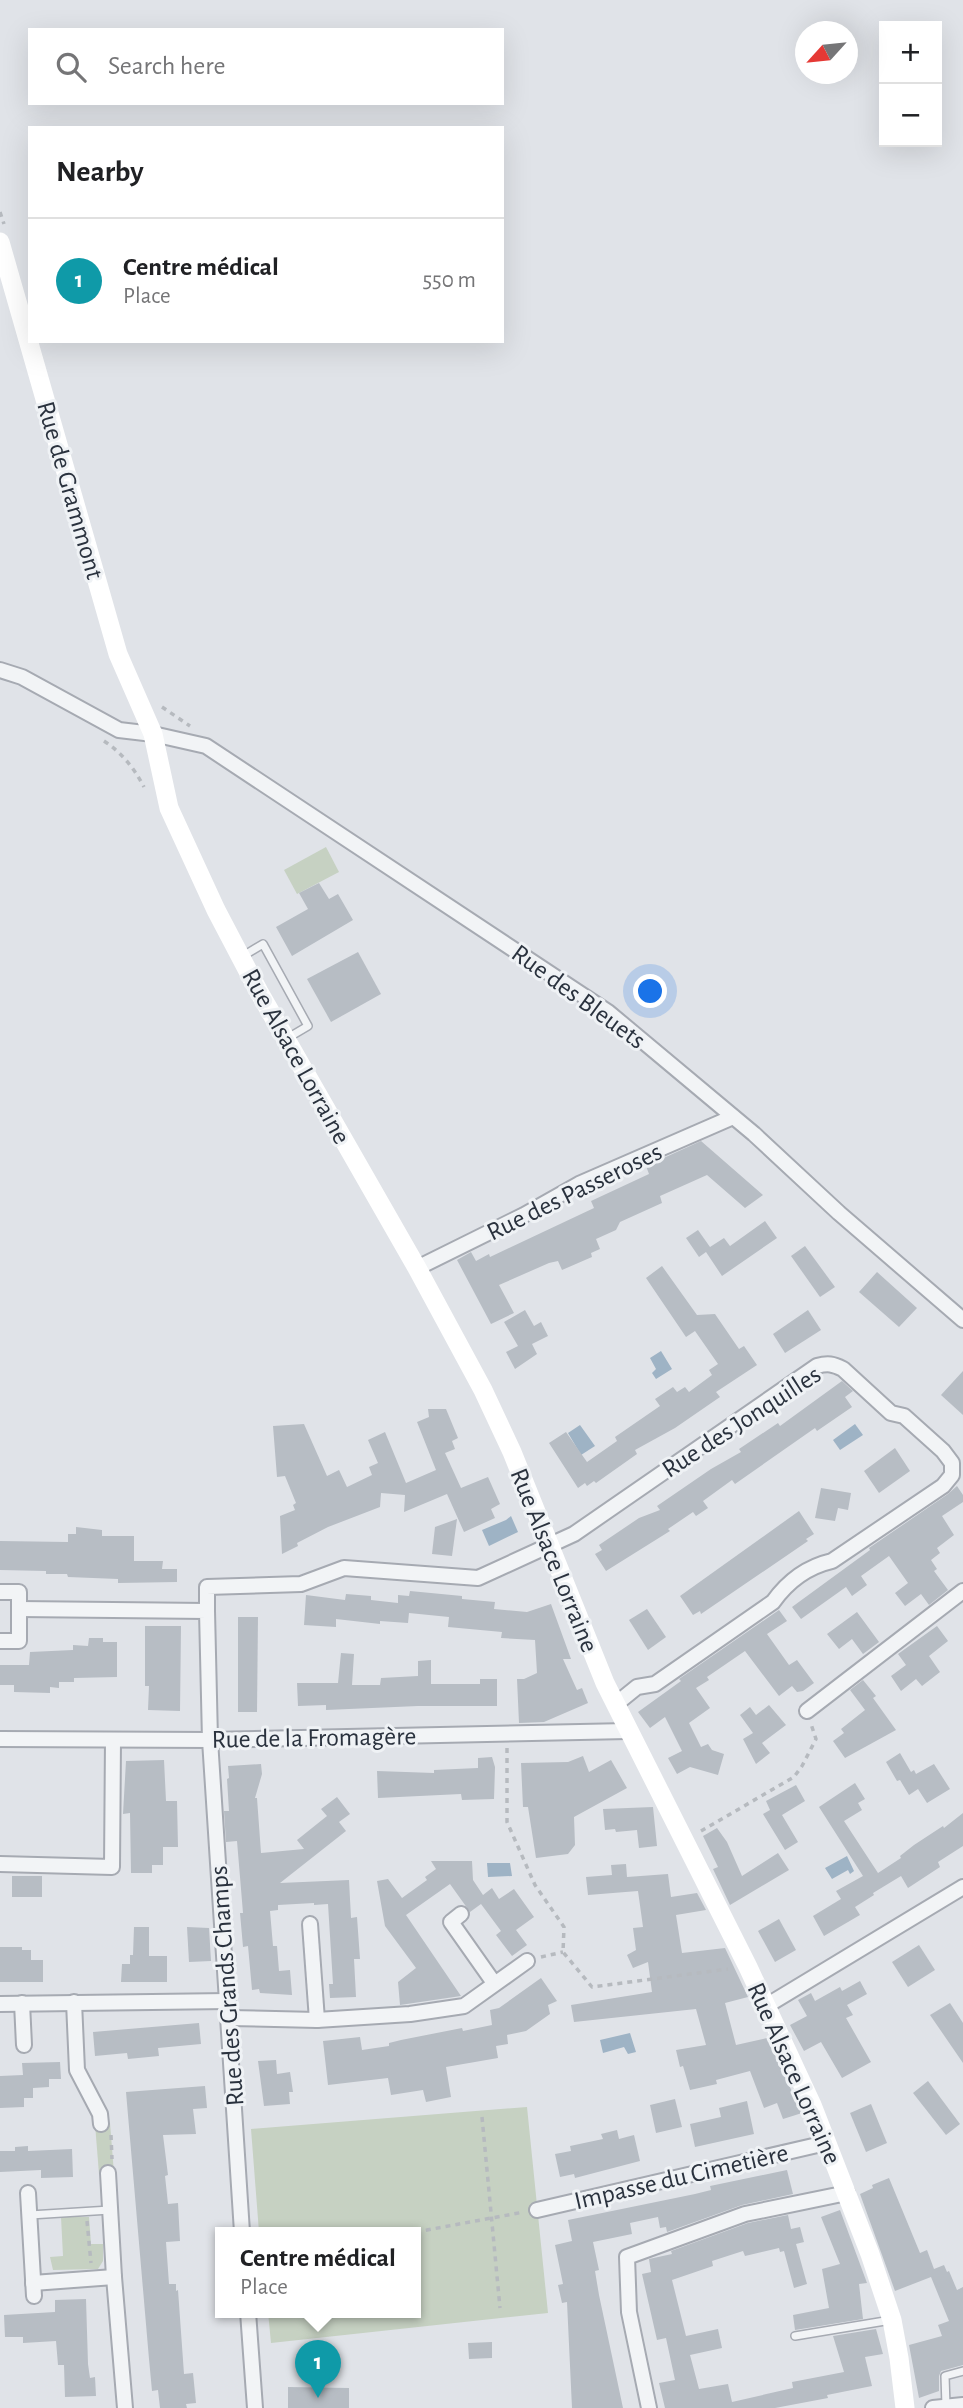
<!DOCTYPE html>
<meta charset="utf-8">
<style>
:root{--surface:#fff;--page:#f6f6f6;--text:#202124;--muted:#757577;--line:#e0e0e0;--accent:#c34f67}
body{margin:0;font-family:"Alegreya Sans",sans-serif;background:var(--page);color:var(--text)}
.controls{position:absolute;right:21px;top:21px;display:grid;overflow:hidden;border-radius:0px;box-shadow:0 7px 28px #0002}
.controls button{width:63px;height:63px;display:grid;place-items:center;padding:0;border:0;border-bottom:2px solid var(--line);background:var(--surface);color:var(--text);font:35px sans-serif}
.compass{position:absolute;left:795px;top:21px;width:63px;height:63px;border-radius:50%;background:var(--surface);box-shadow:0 7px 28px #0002;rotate:243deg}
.you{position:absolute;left:651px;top:992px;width:24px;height:24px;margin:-18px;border:5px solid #fff;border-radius:50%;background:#1a73e8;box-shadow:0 0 0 10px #1a73e833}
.badge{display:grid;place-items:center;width:46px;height:46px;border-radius:50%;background:var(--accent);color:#fff;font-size:23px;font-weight:700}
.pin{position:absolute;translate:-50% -58px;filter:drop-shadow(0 2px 4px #0008)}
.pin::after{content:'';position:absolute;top:37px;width:24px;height:21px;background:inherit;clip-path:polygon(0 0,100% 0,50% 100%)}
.popup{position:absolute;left:215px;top:2227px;width:206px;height:91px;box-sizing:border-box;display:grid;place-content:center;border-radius:0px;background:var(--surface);filter:drop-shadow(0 2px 5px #0005);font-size:23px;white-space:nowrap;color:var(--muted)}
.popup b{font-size:26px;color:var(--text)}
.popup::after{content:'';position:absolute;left:50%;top:100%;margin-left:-14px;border:14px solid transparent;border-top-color:var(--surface)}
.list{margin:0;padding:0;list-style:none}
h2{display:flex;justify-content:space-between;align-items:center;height:91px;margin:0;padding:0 28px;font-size:30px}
h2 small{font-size:23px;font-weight:400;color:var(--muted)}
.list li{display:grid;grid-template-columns:46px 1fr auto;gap:21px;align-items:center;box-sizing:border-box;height:126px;padding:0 28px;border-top:2px solid var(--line)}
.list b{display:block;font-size:26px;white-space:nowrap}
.list p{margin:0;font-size:23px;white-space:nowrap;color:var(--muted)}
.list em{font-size:23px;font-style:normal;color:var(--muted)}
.icon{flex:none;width:38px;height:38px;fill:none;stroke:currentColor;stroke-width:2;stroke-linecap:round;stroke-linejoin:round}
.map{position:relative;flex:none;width:963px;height:2408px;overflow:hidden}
.search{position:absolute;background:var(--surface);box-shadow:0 7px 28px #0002;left:28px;top:28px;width:476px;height:77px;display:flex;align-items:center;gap:18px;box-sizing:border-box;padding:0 24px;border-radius:0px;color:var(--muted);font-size:26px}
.panel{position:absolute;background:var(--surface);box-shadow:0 7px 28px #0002;left:28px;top:126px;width:476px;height:217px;border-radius:0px}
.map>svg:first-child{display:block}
.green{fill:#c6d1c2}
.water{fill:#9eb3c5}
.building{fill:#b7bdc4}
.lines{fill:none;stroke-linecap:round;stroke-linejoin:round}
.lane-casing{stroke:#a6aab2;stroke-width:10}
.street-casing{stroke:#a6aab2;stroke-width:18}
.path{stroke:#b6babf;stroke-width:3.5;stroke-dasharray:5 5;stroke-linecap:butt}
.lane{stroke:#f2f4f6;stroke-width:7}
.street{stroke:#f2f4f6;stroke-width:14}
.secondary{stroke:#fff;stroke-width:19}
.labels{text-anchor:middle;stroke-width:6;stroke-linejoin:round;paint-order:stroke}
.street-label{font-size:26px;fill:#2a323e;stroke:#eff2f5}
</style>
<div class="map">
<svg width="963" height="2408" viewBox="0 0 963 2408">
<rect width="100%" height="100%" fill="#e0e3e8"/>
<g class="green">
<polygon points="326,847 339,872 297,894 284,870"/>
<polygon points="527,2107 548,2313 271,2343 268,2312 416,2312 416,2232 259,2232 251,2129"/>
<polygon points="110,2123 114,2173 99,2174 95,2124"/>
<polygon points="61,2217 89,2217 91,2244 103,2244 103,2261 98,2269 53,2270 50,2257 63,2256"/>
</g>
<g class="water">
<polygon points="661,1351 672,1369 656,1379 652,1373 656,1369 650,1358"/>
<polygon points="855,1424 863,1435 840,1450 833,1440"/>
<polygon points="580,1425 595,1446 581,1455 568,1433"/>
<polygon points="511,1516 518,1532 489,1546 482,1530 506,1520"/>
<polygon points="847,1856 854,1871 850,1874 848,1870 832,1879 825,1868"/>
<polygon points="487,1863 510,1863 512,1876 488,1877"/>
<polygon points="630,2033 636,2052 628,2054 624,2047 603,2053 600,2040"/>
</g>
<g class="building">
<polygon points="319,883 329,899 338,894 353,920 292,956 276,927 308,909 299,893"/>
<polygon points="358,952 381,994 331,1022 307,979"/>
<polygon points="701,1141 763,1195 745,1208 707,1175 660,1196 662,1203 620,1222 616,1230 596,1239 600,1249 591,1253 592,1257 562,1270 558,1261 549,1263 499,1285 514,1313 491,1324 457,1260 471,1252 476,1261 489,1254 490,1257 594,1208 591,1201 649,1174 646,1166"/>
<polygon points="765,1221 777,1238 722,1276 706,1252 699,1257 686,1238 698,1230 710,1247 724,1238 730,1246"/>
<polygon points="805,1246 835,1287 820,1297 791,1256"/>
<polygon points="662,1266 697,1315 715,1314 739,1349 744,1346 757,1365 716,1392 720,1397 675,1428 635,1450 637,1454 596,1483 594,1481 587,1486 585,1483 578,1488 549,1443 566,1432 587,1462 617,1441 615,1437 660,1406 655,1399 673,1387 677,1392 685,1387 689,1392 712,1375 709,1370 718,1364 695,1331 686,1337 646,1278"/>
<polygon points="877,1272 917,1308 899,1327 859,1292"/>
<polygon points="525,1310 534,1326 541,1322 548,1336 532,1344 537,1354 515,1369 506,1352 518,1346 504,1322"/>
<polygon points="808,1310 821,1330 785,1353 773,1334"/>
<polygon points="963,1371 963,1415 941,1395"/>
<polygon points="842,1381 853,1391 845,1397 852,1407 817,1431 815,1428 735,1484 732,1480 703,1501 708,1508 696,1516 693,1512 668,1529 670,1531 606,1571 595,1554 602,1550 599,1545 639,1518 660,1510 657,1506 711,1469 741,1452 739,1449 778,1423 780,1426"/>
<polygon points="428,1409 446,1409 458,1438 452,1441 455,1449 445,1453 461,1488 488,1477 500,1504 491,1509 495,1518 464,1532 447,1494 404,1512 405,1495 381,1493 380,1507 328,1527 297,1543 298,1546 282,1554 280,1516 295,1510 293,1505 296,1503 285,1476 277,1477 273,1426 304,1424 327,1476 339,1470 347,1487 372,1475 369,1467 378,1463 368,1440 385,1432 406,1483 436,1470 417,1422 429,1417"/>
<polygon points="895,1448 910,1471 879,1493 864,1471"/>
<polygon points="957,1486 963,1495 963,1502 942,1516 954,1535 937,1548 940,1553 931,1560 937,1569 934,1571 948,1590 929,1605 921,1594 905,1606 895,1593 908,1583 889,1556 861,1576 867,1585 852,1596 846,1587 801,1619 792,1607 870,1550 869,1548 948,1494"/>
<polygon points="821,1488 851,1493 848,1510 838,1508 835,1521 815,1518"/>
<polygon points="799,1511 814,1534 806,1539 808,1541 701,1614 700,1611 693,1615 680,1596"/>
<polygon points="457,1519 452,1556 432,1554 435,1527"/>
<polygon points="76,1527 102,1530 102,1536 134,1536 134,1561 163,1561 162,1569 177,1569 177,1582 118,1583 118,1579 68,1577 67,1574 46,1574 46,1571 0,1570 0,1541 68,1542 68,1534 76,1534"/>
<polygon points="410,1591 462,1596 462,1599 495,1602 494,1609 527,1612 551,1604 571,1659 563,1659 577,1690 582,1688 588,1703 544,1722 519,1723 517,1679 524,1679 537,1673 535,1640 501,1638 502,1632 448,1627 449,1617 409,1613 408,1623 380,1621 380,1624 336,1619 336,1627 304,1625 306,1595 345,1600 346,1594 371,1596 371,1600 398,1603 398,1595 409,1596"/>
<polygon points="647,1609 666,1637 648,1650 629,1620"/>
<polygon points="779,1610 787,1621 767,1634 789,1665 797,1660 814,1683 803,1691 797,1692 792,1686 779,1696 745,1651 707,1677 709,1680 696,1688 710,1708 689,1723 701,1747 708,1744 712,1750 724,1754 718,1775 690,1767 677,1774 668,1758 682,1751 665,1717 650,1728 638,1712 681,1681 679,1679"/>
<polygon points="857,1612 879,1642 863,1654 852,1639 839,1649 827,1634"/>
<polygon points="238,1617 258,1617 257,1712 238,1712"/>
<polygon points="145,1626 181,1626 180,1711 148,1710 149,1686 145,1686"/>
<polygon points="937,1626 948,1641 929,1656 940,1672 922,1686 916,1679 901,1691 891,1676 906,1665 898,1654"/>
<polygon points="89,1638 103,1638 103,1642 117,1642 117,1677 74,1678 74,1682 59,1682 59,1688 50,1687 50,1693 14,1692 14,1685 0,1685 0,1665 29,1665 30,1652 73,1650 73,1645 88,1646"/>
<polygon points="341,1653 354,1654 352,1685 380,1685 381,1678 418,1676 418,1661 431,1660 431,1684 480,1684 480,1679 497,1679 497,1706 418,1706 326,1710 326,1705 298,1706 297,1683 338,1683"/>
<polygon points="863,1680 876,1696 873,1698 896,1730 845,1758 833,1741 844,1733 841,1729 865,1710 850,1690"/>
<polygon points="769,1705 786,1725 762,1743 770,1753 756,1764 743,1739 753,1733 740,1715 750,1707 756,1715"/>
<polygon points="900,1753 911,1772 914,1770 916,1774 934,1764 950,1789 927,1803 918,1789 909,1795 900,1780 897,1781 886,1762"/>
<polygon points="583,1756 589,1772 611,1760 627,1788 574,1817 575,1845 568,1854 536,1858 528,1807 523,1807 521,1763 568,1762"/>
<polygon points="492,1757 495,1767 494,1799 462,1800 461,1794 378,1798 377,1771 434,1773 434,1770 478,1768 478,1758"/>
<polygon points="164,1760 166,1801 177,1801 178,1847 163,1847 163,1865 152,1865 152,1873 131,1873 130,1813 123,1814 126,1761"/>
<polygon points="261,1764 262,1774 255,1798 257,1798 261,1853 304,1849 297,1840 327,1816 321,1809 337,1797 350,1814 339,1822 346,1831 280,1883 349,1880 351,1918 357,1917 360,1959 354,1959 356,1997 330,1998 329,1984 333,1984 328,1904 314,1905 314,1903 278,1905 278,1910 270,1911 273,1946 277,1946 279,1971 290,1970 292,1995 260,1993 259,1989 252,1990 248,1946 243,1947 240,1913 243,1913 237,1841 226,1842 224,1811 229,1811 227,1779 229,1778 228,1766"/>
<polygon points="855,1783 865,1799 858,1803 862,1810 844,1821 878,1873 901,1858 900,1856 914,1845 943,1826 944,1828 963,1813 963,1846 938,1862 940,1867 908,1888 901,1876 873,1893 874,1895 855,1907 860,1915 824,1936 813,1916 841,1899 836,1891 863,1876 819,1807"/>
<polygon points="796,1785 805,1801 782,1815 798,1842 785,1850 763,1814 770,1810 766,1801"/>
<polygon points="653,1807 657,1846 639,1848 637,1830 616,1832 615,1829 605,1830 603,1809"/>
<polygon points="717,1828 727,1842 742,1876 778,1853 789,1870 730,1905 713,1869 718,1867 703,1836"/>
<polygon points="431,1861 472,1861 473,1880 483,1895 492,1888 499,1899 514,1889 534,1917 516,1930 527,1945 512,1956 496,1935 501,1931 481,1904 470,1912 450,1884 406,1915 461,1996 400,2005 398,1982 416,1968 385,1926 377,1881 388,1879 402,1898 427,1880 425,1877 436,1869"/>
<polygon points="626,1864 627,1877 668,1874 671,1897 697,1893 706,1910 676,1915 682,1953 725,1948 748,1997 725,2003 736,2045 767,2038 802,2113 783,2119 777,2103 764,2108 750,2071 716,2080 717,2084 690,2090 683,2066 680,2067 676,2050 706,2045 696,2009 574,2022 571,2005 652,1992 648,1962 633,1968 627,1955 636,1950 633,1928 643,1927 638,1891 588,1895 586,1877 612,1875 611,1865"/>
<rect x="12" y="1876" width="30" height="21"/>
<polygon points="779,1919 796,1950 775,1962 758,1931"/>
<polygon points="134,1927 149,1927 149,1956 167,1956 167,1982 121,1982 122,1964 130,1964 130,1955 133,1955"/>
<polygon points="187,1927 209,1928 211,1961 189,1962"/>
<polygon points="919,1945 935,1970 908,1987 892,1962"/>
<polygon points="0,1947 22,1947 22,1950 31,1950 31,1960 43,1960 43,1982 0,1982"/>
<polygon points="541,1978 557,2001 548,2005 550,2014 526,2031 507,2035 508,2044 496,2046 498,2058 446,2067 451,2097 426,2102 423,2090 391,2095 388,2078 328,2085 323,2041 360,2037 362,2050 389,2046 389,2043 401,2040 462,2028 463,2031 492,2025 490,2010 499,2008"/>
<polygon points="860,1981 867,1994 847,2005 853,2015 846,2018 871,2062 842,2078 821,2042 804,2051 790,2025 807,2016 798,2000 811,1993 815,2001 840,1987 842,1991"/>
<polygon points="950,2003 963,2023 963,2063 930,2015"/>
<polygon points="199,2023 201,2044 158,2048 159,2056 128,2059 127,2053 95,2056 93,2032"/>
<polygon points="276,2060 277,2074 290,2072 293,2092 289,2092 290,2104 264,2106 258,2061"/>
<polygon points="60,2062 61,2079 49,2079 49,2087 33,2088 33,2098 24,2098 24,2107 0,2108 0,2076 23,2075 22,2063"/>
<polygon points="928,2081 960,2124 946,2135 913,2093"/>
<polygon points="205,2086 207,2108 193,2109 196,2134 163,2135 168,2175 165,2176 168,2204 178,2203 180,2241 166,2242 169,2284 176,2284 176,2291 178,2290 184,2374 193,2373 196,2403 186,2404 187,2408 160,2408 158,2390 152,2391 149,2359 126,2092"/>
<polygon points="675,2099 682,2127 656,2133 650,2105"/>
<polygon points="747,2101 754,2134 695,2147 690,2124 721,2117 719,2108"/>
<polygon points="871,2104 887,2143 866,2152 850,2113"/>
<polygon points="617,2130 619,2139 634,2135 640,2161 575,2178 574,2174 560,2177 555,2154 571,2151 570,2146 603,2139 601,2134"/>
<polygon points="28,2146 28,2151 72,2149 73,2177 41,2178 41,2170 0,2172 0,2151 15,2151 15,2147"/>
<polygon points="787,2170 793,2194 742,2205 667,2232 666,2227 660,2228 658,2217 630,2223 632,2234 593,2242 599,2270 595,2271 599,2295 623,2408 572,2408 567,2302 562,2303 558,2285 563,2284 555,2245 572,2241 568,2220 695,2194 711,2190 710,2186"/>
<polygon points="889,2178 920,2253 927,2250 934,2269 944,2265 947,2272 949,2271 957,2290 963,2287 963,2365 941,2371 939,2376 939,2391 919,2398 909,2345 942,2336 938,2325 949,2321 931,2277 895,2291 860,2194 873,2188 872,2185"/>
<polygon points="840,2210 867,2283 859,2284 863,2319 795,2330 793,2315 829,2308 822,2269 840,2264 821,2217"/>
<polygon points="788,2215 791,2229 800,2227 804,2242 796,2244 807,2284 794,2288 784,2251 780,2252 779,2248 745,2256 743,2251 712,2261 713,2266 672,2280 686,2336 718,2329 722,2348 690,2355 699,2389 728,2384 732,2402 793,2388 792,2382 844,2372 833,2336 876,2329 883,2354 865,2357 872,2386 827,2395 828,2398 775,2408 665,2408 659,2383 675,2380 666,2338 657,2340 642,2274 651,2272 649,2259 672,2254 671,2251 748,2223"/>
<polygon points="86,2299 88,2364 90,2378 95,2377 96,2396 65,2397 64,2365 58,2365 56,2341 23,2343 23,2337 5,2337 4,2315 55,2312 55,2300"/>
<polygon points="492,2342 492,2358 469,2359 468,2343"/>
<polygon points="288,2387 349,2388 349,2408 288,2408"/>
</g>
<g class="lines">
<g class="lane-casing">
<g id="lane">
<polyline points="243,956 263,944 308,1026 286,1039"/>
<polyline points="30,2215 110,2210"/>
<polyline points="795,2336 891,2320"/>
<polyline points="946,2406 945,2376 963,2371"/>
</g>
</g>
<g class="street-casing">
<g id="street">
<polyline points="0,670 22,677 119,730 153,734 206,746 608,1012 754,1134 839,1213 963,1320"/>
<polyline points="417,1268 524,1215 579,1184 733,1117"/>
<polyline points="0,1592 19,1592 19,1641 0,1641"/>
<polyline points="19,1609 207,1611 210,1740 242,2232"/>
<path d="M207 1611V1587L301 1584 344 1568 478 1578 574 1534 817 1366C828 1363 833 1364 843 1369L891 1413 904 1416 943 1451 952 1463V1475L943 1486 832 1561C806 1567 788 1581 773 1602L655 1684 637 1687 616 1704"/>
<polyline points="807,1711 963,1591"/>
<polyline points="0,1739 210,1740 628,1731"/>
<polyline points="0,1864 112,1867 113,1740"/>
<polyline points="461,1914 451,1922 494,1983"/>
<polyline points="310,1924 317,2020"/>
<polyline points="74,2002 77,2070 100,2114 101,2124"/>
<polyline points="22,2003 24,2045"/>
<polyline points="0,2004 228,2001"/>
<polyline points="766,2006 963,1887"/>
<polyline points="229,2018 317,2020 410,2014 464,2006 527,1961"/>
<polyline points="108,2173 114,2277 125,2408"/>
<polyline points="28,2193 34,2296"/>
<polyline points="537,2210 826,2143"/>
<polyline points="33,2283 114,2277"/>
<polyline points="248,2312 255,2408"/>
<polyline points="649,2408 629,2312 627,2257 745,2214 847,2193"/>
<polyline points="933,2408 963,2405"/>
</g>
</g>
<g class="path">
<polyline points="0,212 4,224"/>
<polyline points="162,707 190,726"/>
<path d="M104 741C122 753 134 768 144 787"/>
<polyline points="507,1748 507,1822 535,1885 564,1927 563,1952 592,1987 728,1969"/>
<polyline points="701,1831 794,1777 802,1766 816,1739 811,1724"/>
<polyline points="541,1957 563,1952"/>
<polyline points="482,2117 500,2308"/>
<polyline points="111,2135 112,2159"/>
<polyline points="87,2221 91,2263"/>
<polyline points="416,2232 524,2212"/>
</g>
<use href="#lane" class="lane"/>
<use href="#street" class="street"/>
<polyline class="secondary" points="0,242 118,654 153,734 169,808 216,910 259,992 417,1268 483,1390 512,1452 605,1683 748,1967 812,2105 870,2254 892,2320 899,2358 905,2408"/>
</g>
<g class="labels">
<g class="street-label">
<text transform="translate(71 490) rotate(74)" y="9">Rue de Grammont</text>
<text transform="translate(579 996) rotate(36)" y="9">Rue des Bleuets</text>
<text transform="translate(297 1056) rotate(61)" y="9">Rue Alsace Lorraine</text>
<text transform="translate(574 1191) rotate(-26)" y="9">Rue des Passeroses</text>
<text transform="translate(741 1421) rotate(-33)" y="9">Rue des Jonquilles</text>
<text transform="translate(555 1560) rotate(68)" y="9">Rue Alsace Lorraine</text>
<text transform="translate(314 1737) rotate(-1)" y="9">Rue de la Fromagère</text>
<text transform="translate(226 1986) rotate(-94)" y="9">Rue des Grands Champs</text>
<text transform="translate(795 2073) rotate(66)" y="9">Rue Alsace Lorraine</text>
<text transform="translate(681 2176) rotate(-13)" y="9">Impasse du Cimetière</text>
</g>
</g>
</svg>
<div class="controls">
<button>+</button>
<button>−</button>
</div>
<svg class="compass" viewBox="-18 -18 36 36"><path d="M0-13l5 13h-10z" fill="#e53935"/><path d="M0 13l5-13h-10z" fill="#757577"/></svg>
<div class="you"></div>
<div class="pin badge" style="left:318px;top:2398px;background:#0f9aa8">1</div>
<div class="popup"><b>Centre médical</b>Place</div>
<div class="search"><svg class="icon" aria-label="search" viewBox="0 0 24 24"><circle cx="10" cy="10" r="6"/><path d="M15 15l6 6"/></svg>Search here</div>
<section class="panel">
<h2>Nearby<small></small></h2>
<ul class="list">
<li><span class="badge" style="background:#0f9aa8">1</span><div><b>Centre médical</b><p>Place</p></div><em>550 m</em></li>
</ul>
</section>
</div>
